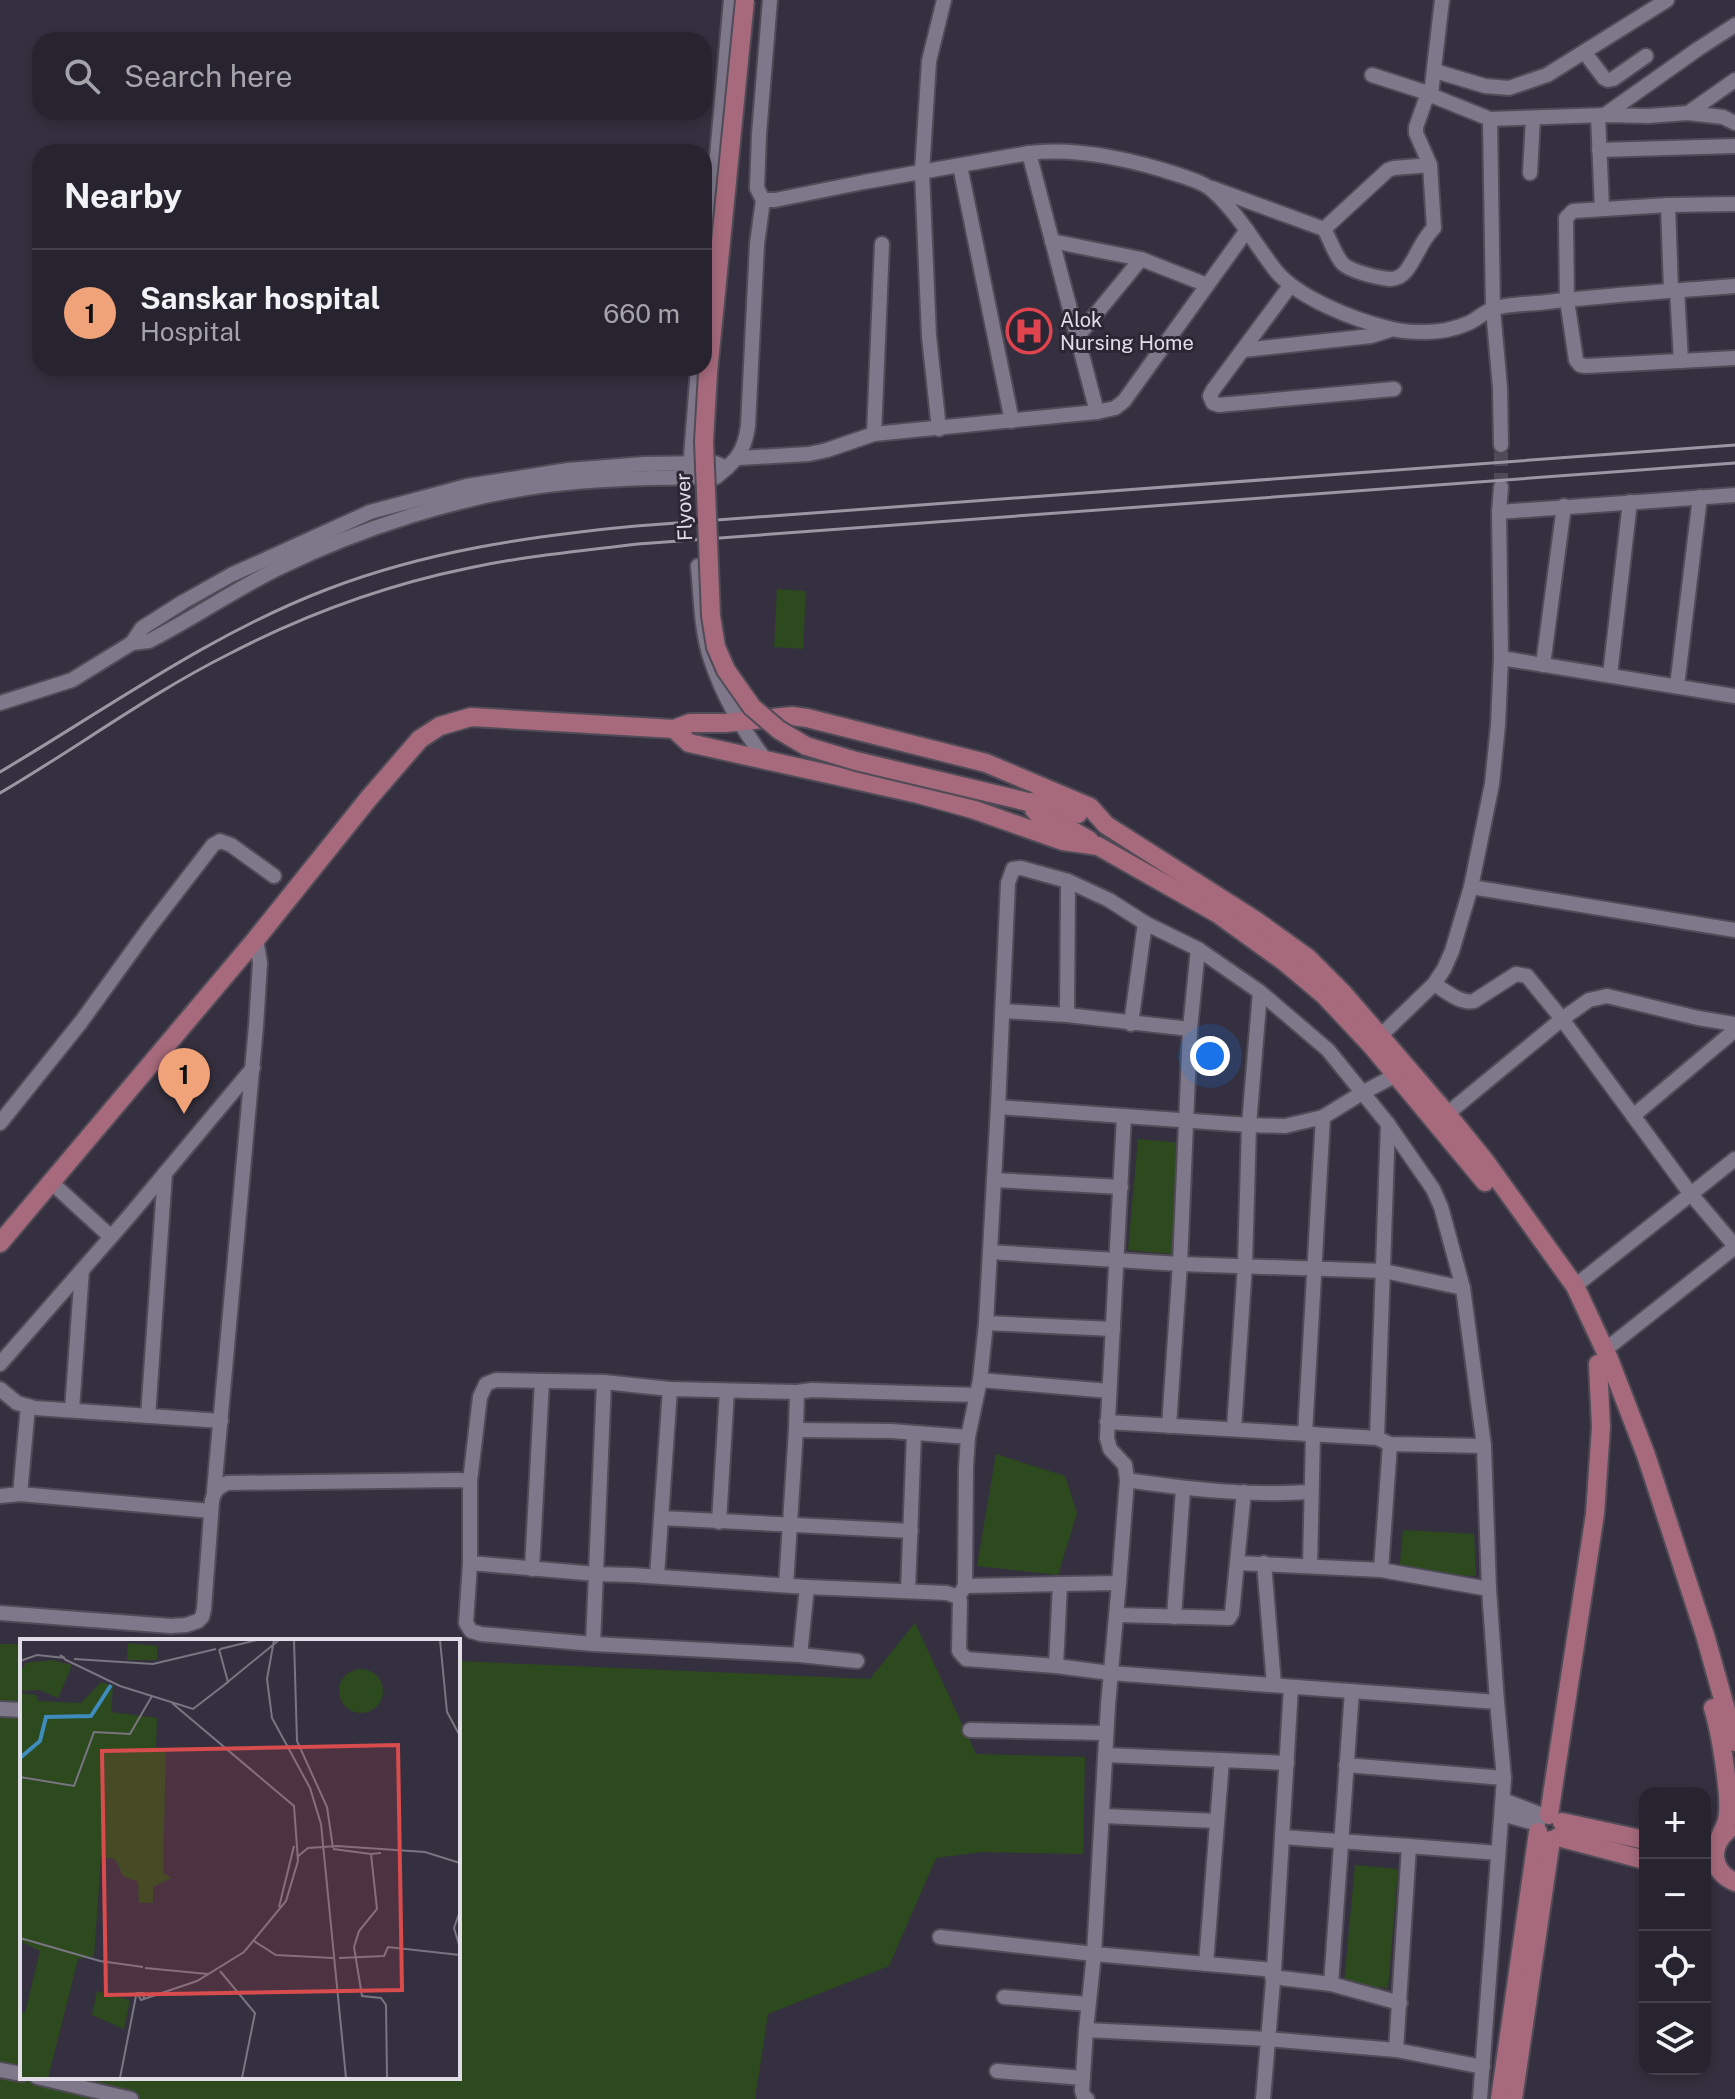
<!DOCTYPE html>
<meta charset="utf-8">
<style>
:root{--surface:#28242f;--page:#34303b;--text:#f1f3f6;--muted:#a5a4aa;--line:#44414b;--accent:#f0a279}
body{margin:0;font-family:"Public Sans",sans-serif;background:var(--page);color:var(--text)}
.controls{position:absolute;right:24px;bottom:24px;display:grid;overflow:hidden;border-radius:16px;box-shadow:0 4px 12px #0003}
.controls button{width:72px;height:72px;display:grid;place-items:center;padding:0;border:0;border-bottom:2px solid var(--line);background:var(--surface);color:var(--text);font:40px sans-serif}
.you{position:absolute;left:1210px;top:1056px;width:28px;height:28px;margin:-20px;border:6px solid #fff;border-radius:50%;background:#1a73e8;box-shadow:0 0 0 12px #1a73e833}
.badge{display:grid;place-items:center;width:52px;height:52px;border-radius:50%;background:var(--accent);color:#111;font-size:26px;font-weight:700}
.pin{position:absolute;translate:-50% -66px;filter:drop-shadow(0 2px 4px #0008)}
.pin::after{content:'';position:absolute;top:42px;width:28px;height:24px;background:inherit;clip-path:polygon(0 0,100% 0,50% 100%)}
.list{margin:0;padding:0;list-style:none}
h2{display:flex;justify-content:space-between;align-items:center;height:104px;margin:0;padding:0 32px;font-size:34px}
h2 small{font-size:26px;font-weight:400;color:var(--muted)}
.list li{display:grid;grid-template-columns:52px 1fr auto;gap:24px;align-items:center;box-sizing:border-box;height:128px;padding:0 32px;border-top:2px solid var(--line)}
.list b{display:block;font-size:30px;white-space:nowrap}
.list p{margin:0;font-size:26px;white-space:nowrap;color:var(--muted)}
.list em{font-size:26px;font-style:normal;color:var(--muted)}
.icon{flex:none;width:44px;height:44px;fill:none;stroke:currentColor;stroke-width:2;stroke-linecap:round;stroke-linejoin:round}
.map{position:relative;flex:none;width:1735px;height:2099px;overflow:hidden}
.search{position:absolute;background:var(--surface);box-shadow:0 4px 12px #0003;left:32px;top:32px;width:680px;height:88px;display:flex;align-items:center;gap:20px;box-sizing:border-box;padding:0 28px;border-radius:24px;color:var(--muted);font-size:30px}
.panel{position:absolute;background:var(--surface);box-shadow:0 4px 12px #0003;left:32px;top:144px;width:680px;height:232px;border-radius:24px}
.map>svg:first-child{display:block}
.green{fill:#2d4a1e}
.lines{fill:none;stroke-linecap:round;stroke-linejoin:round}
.minor-tunnel{stroke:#4f4a58;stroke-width:14;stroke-dasharray:14 7;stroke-linecap:butt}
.minor-casing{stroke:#504b57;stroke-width:18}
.major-casing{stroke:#504b57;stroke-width:22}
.minor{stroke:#7e788a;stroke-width:14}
.major{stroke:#a66a7c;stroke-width:18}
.rail{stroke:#9b96a2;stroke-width:3}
.major-bridge-casing{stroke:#504b57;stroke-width:22;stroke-linecap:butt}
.major-bridge{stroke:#a66a7c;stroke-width:18}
.labels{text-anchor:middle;stroke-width:6;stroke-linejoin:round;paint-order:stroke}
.poi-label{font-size:20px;fill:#e1dde7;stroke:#2b2634;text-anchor:start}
.street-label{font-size:20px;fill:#e1dde7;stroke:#2b2634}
.inset-river{fill:none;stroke:#3d8cbd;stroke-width:4}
.inset-road{fill:none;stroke:#7a7582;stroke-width:2}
.view{fill:#d84c4e;fill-opacity:0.15;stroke:#d84c4e;stroke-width:4}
.inset-edge{fill:none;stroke:#e1dde7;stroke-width:4}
</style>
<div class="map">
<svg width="1735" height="2099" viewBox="0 0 1735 2099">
<rect width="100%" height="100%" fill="#35303f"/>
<g class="green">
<polygon points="777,589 806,591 803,649 774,647"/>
<polygon points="1138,1139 1182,1143 1173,1254 1128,1250"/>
<polygon points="996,1454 1065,1476 1077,1513 1058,1575 977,1566"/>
<polygon points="1403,1530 1474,1534 1476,1576 1399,1573"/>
<polygon points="915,1623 976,1754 1085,1757 1083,1854 982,1852 936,1858 889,1966 768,2014 755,2099 0,2099 0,1644 22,1644 22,2077 458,2077 458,1661 870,1679"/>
<polygon points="1355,1865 1398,1869 1388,1988 1344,1984"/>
</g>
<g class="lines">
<polyline class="minor-tunnel" points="1501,487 1501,445"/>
<g class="minor-casing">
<g id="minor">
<path d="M770 0 759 134 757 188 763 200H775L864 182 1029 153C1078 147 1133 160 1179 175 1190 179 1203 182 1212 190 1238 213 1255 244 1276 271 1298 298 1355 320 1388 328 1412 334 1443 334 1466 324 1476 321 1483 312 1493 309 1505 304 1533 304 1547 302 1609 295 1672 291 1735 286"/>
<polyline points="1442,0 1431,94 1433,96 1490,119 1493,309 1500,388 1501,445"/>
<polyline points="1585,53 1604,78 1608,80 1613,79 1646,56"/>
<polyline points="1435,71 1485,86 1509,88 1547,75 1667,0"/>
<polyline points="1372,75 1431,94"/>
<polyline points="1688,113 1735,80"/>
<polyline points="1606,114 1698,49 1735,25"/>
<polyline points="1598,116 1602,209"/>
<polyline points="1490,119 1606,115 1648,116 1688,113 1723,117 1735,123"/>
<polyline points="1599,150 1735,146"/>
<polyline points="1029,153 1097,412"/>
<polyline points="960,166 1012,421"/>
<polyline points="1530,173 1533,118"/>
<path d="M1212 188 1324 229C1330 239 1334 253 1342 263 1349 271 1378 278 1390 279 1396 279 1402 276 1406 271 1417 257 1421 240 1434 228L1430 165 1416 133V127L1428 93"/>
<polyline points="1735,204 1668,205 1573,211 1566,218 1567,300 1576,360 1580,365 1586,366 1735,358"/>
<polyline points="1668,205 1671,290"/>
<polyline points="1324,229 1388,170 1394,168 1430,165"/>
<polyline points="1052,241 1141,259 1207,285"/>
<polyline points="1290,286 1213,390 1210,396 1213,403 1219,405 1394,389"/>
<polyline points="1677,290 1681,361"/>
<polyline points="704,301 731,0"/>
<polyline points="1077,337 1141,259"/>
<polyline points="1244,350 1371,336 1390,330"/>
<polyline points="939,429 929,336 922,172 929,61 944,0"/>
<polyline points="874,434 882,244"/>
<polyline points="739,458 809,454 827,450 874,434 1097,412 1115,408 1124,401 1247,230"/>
<polyline points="690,469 698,368"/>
<polyline points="1499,512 1735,495"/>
<path d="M698 566C701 597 701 630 711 660 723 696 742 729 765 759"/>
<polyline points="132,643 142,628 183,602 231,575 370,512 467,486 568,470 644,464 715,463 727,468"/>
<polyline points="1501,658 1735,696"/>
<polyline points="1543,665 1564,506"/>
<polyline points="1610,675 1630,502"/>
<polyline points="1677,686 1700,497"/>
<path d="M0 703 72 680 132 643 149 641C194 618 235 589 281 567 361 528 458 497 547 485 602 478 660 478 716 477 737 460 744 453 748 426L757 244 763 200"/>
<polyline points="1471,887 1735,930"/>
<path d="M1434 984C1446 991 1460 1004 1474 1001L1516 974 1527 976 1562 1019 1690 1193 1735 1246"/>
<polyline points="1003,1011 1067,1015 1190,1029"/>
<polyline points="1067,1015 1068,881"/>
<polyline points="1131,1024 1145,923"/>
<polyline points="1374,1042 1434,984 1444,969 1452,951 1471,887 1492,784 1498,725 1501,658 1499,512 1501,487"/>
<polyline points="998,1107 1249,1125 1285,1126 1323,1117 1362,1093 1396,1075 1402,1069"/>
<polyline points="1447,1114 1562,1019 1589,1000 1607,996 1698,1018 1735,1024"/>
<polyline points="1633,1116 1735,1030"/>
<polyline points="0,1123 81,1022 149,928 213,845 220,841 231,845 274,876"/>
<polyline points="994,1180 1121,1187"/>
<polyline points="52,1183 111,1237"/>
<polyline points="990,1252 1180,1264 1384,1271 1463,1288"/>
<polyline points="1575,1286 1735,1159"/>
<polyline points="986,1323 1113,1329"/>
<polyline points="1605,1350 1735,1247"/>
<polyline points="0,1364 131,1214 253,1068"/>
<polyline points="980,1380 1109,1391"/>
<polyline points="0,1389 17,1403 35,1408 221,1421"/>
<polyline points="72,1410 82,1270"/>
<polyline points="148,1416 165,1173"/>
<polyline points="1107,1422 1377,1438 1390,1444 1484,1446 1489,1589 1497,1702"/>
<polyline points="1169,1426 1180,1264 1190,1029 1198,949"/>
<polyline points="1234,1429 1245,1265 1249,1125 1260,992"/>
<polyline points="796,1430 891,1431 968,1437"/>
<polyline points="1305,1434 1323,1117"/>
<polyline points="1377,1438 1388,1124"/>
<path d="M1127 1480C1187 1489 1249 1496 1310 1492"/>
<polyline points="470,1481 480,1397 486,1384 496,1380 604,1382 670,1389 797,1392 812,1390 976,1395"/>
<polyline points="214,1491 256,1026 260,963 256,939"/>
<polyline points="20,1494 28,1406"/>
<polyline points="0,1496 20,1494 211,1511"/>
<polyline points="661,1518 911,1531"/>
<polyline points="719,1522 727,1391"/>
<polyline points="470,1563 466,1623 471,1631 481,1634 593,1644 800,1655 807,1587"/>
<polyline points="1238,1563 1381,1570 1489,1589"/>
<polyline points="1264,1563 1274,1685"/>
<polyline points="1310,1566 1313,1434"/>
<polyline points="532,1569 542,1381"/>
<polyline points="1381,1570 1390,1444"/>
<polyline points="657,1576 670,1389"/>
<polyline points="1119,1583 1127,1480 1125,1465 1110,1449 1107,1438 1124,1116"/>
<polyline points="1060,1584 1119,1583 1108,1705 1094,1954 1086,2030 1082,2091 1084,2097 1087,2099"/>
<polyline points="786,1585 796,1430 797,1392"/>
<polyline points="965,1586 1060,1584 1056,1666"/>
<polyline points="908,1591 914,1433"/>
<polyline points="958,1597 965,1586 966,1467 968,1437 980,1380 986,1323 998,1107 1008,883 1013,869 1021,868 1068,881 1109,900 1145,923 1198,949 1260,992 1328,1050 1388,1124 1433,1189 1441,1207 1463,1288 1484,1446"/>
<path d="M0 1613 171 1626 186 1625 198 1621 202 1617 204 1609 212 1501C214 1491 218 1487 227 1483L458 1480 470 1481V1563L596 1574 632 1575 807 1587 947 1593 958 1597 960 1601 959 1651 966 1659 1056 1666 1110 1673 1497 1702 1504 1778 1480 2099"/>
<polyline points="1117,1615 1229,1618 1232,1613 1244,1492"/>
<polyline points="1174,1617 1183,1489"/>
<polyline points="593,1644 604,1382"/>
<polyline points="800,1655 857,1661"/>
<polyline points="0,1709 22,1710"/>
<polyline points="970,1730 1106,1733"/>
<polyline points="1105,1755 1222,1760"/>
<polyline points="1346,1765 1504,1778"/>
<polyline points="1503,1800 1545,1816"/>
<polyline points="1502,1814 1538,1824"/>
<polyline points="1103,1816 1217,1821"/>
<polyline points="1282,1837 1409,1846"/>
<polyline points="940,1937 1094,1954 1274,1970"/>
<polyline points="1206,1964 1222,1760 1287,1763"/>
<polyline points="1272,1977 1331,1984 1400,2003"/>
<polyline points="1331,1984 1352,1691"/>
<polyline points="1004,1997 1088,2004"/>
<polyline points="1086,2030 1268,2039 1396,2050 1483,2067"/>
<polyline points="1396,2050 1409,1846 1498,1853"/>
<polyline points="0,2070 22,2074"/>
<polyline points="997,2071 1083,2078"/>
<polyline points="37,2077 131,2099"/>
<polyline points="1263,2099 1274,1970 1291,1687"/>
</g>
</g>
<g class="major-casing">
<g id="major">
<polyline points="674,729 689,743 918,794 972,809 1063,841 1098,846 1218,914 1286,963 1324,995 1371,1045 1485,1182"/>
<polyline points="1028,802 1040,817 1075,832 1089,840"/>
<polyline points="1028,802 1049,802 1078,814"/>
<polyline points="0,1243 256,939 369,798 420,739 440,726 471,717 674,729 690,723 725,723 792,716 807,718 986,763 1090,807 1106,825 1255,920 1308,958 1343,993 1447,1114 1485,1161 1575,1286 1609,1359 1646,1455 1705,1635 1735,1742"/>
<path d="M1713 1708C1720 1730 1732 1799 1727 1820 1726 1825 1722 1832 1720 1837"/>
<polyline points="1549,1815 1595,1514 1601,1427 1598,1364"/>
<polyline points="1562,1822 1645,1840"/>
<path d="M1727 1831C1708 1848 1712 1872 1735 1882"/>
<polyline points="1558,1837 1645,1860"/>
<polyline points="1500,2099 1538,1832"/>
<polyline points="1513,2099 1551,1840"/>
</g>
</g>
<use href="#minor" class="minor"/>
<use href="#major" class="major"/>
<g class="rail">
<path d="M0 772C108 708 210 634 328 589 427 551 531 536 636 526L1735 445"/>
<path d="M0 793C77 748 149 694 229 654 304 615 386 585 469 568 525 556 581 551 638 544L1735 463"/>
</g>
<g class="major-bridge-casing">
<polyline id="major-bridge" points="745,0 708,372 704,442 711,616 716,647 726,670 752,707 779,730 806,746 856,761 1028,802"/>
</g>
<use href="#major-bridge" class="major-bridge"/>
</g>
<defs>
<g id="hospital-ring" transform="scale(2.3)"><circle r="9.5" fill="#2b2634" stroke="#e0444e" stroke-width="1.5"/><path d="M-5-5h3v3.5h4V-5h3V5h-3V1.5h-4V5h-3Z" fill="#e0444e"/></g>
</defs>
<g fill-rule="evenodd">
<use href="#hospital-ring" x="1029" y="331"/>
</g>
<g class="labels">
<g class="poi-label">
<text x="1060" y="327">Alok<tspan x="1060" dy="23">Nursing Home</tspan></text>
</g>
<g class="street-label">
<text transform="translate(684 507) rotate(-92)" y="7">Flyover</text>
</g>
</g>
<g transform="translate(20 1639)">
<rect width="440" height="440" fill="#35303f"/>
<path d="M108 4 137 7V21H107ZM32 21 52 26 38 59 20 51 0 52V32L6 24ZM319 52a22 22 0 1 1 44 0a22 22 0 1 1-44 0ZM81 43 93 47 91 73 137 79 136 108 146 110 143 233 151 239 133 248V264H119L118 243 103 237 95 220 81 218 74 317 58 320 28 439H0V373L5 374 20 312 0 302V54L17 56V62L61 64ZM77 352 110 361 104 390 72 376Z" fill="#2d4a1e"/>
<path class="inset-river" d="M0 119 20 102 26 78 71 77 91 46"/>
<path class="inset-road" d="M254 1 247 40 252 79 290 149 301 185 326 439M274 1 277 102 307 168 313 209M420 1 427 73 440 97M200 10 237 1M44 20 100 47 173 70 208 43 199 10M54 20 133 25 196 10M0 22 17 16 45 19 40 16M204 46 259 1M0 138 54 147 74 93 110 95 132 57M313 210 351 215M361 214 351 215 357 270 339 292 334 308 342 357 361 359 366 366 367 439M277 218 288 209 317 207 405 213 440 224M439 227 440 267M259 268 274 207M440 272 434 289 440 309M0 299 80 322 123 328M234 302 256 316 313 319M319 319 364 317 368 308 440 316M125 329 188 335M200 332 235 374 222 439M124 359 123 354H117L121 361 177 342 224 313 266 262 278 222 274 167 152 64M100 439 116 357"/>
<path class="view" d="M378 106 382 351 86 356 82 112Z"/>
<rect width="440" height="440" class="inset-edge"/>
</g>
</svg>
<div class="controls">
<button>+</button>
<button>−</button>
<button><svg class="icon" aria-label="locate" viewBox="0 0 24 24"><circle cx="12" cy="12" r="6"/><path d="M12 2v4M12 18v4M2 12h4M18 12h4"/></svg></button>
<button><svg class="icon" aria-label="layers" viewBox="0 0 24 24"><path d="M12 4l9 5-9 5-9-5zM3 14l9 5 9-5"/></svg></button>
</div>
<div class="you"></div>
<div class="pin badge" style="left:184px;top:1114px">1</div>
<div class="search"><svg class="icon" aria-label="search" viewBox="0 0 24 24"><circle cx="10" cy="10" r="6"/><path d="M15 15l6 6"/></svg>Search here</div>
<section class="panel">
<h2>Nearby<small></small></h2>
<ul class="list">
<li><span class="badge">1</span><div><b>Sanskar hospital</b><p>Hospital</p></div><em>660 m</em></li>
</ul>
</section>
</div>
